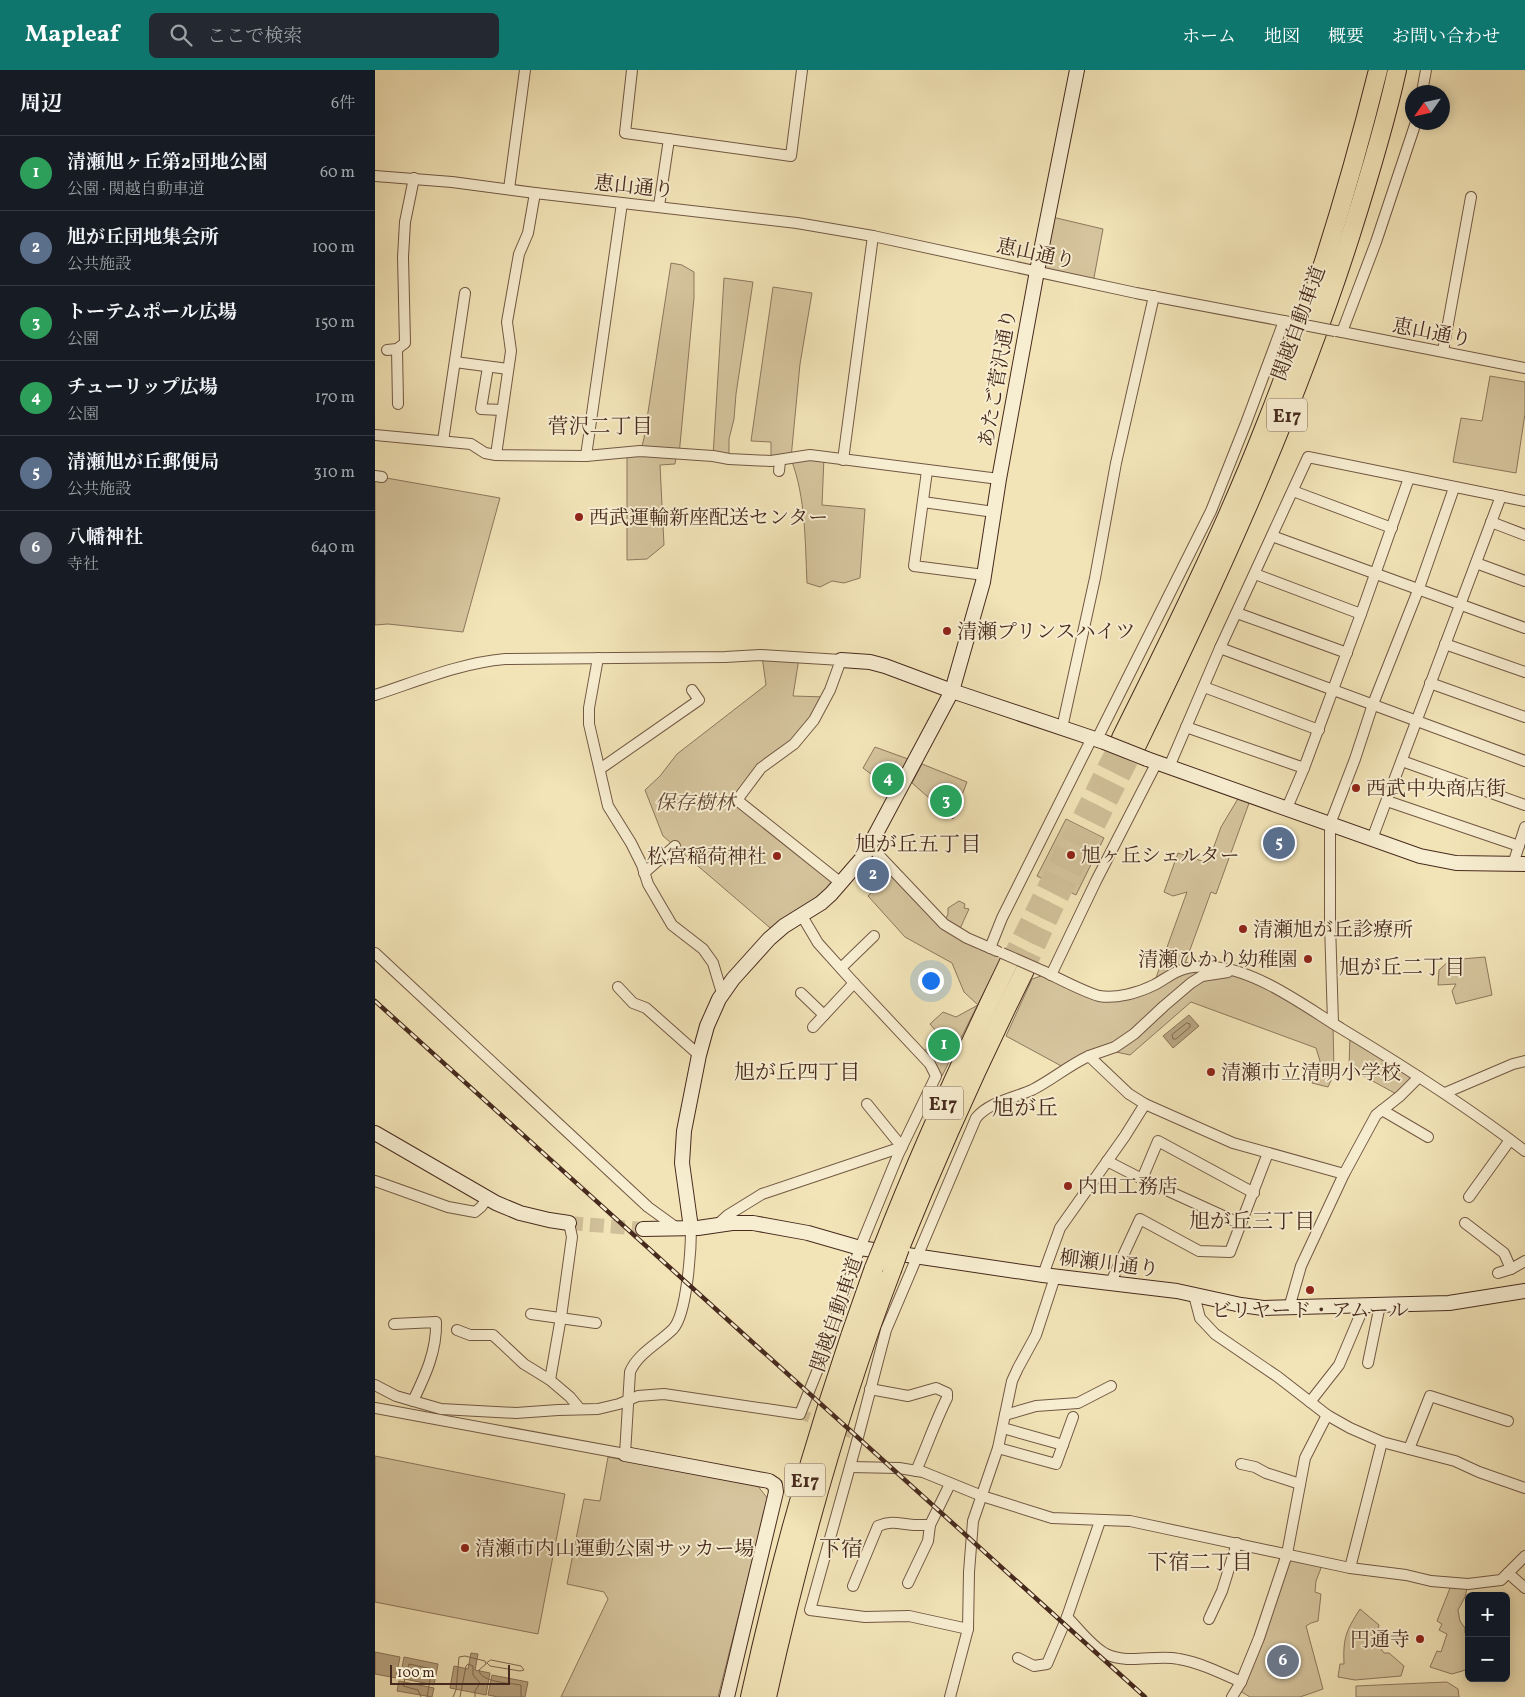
<!DOCTYPE html>
<html lang="ja">
<meta charset="utf-8">
<style>
:root{--surface:#171b24;--page:#242831;--text:#f1f3f6;--muted:#9ea1a6;--line:#363941;--accent:#0f766e}
body{margin:0;font-family:Vollkorn,"Noto Serif JP",serif;background:var(--page);color:var(--text)}
.controls{position:absolute;right:15px;bottom:15px;display:grid;overflow:hidden;border-radius:8px;box-shadow:0 2px 12px #0003}
.controls button{width:45px;height:45px;display:grid;place-items:center;padding:0;border:0;border-bottom:1px solid var(--line);background:var(--surface);color:var(--text);font:25px sans-serif}
.compass{position:absolute;left:1030px;top:15px;width:45px;height:45px;border-radius:50%;background:var(--surface);box-shadow:0 2px 12px #0003;rotate:236deg}
.scale{position:absolute;left:15px;bottom:12px;width:120px;box-sizing:border-box;padding-left:5px;border:2px solid #472a1e;border-top:0;font-size:14px;line-height:18px;white-space:nowrap;color:#472a1e;-webkit-text-stroke:4px #f7edd0;paint-order:stroke}
.you{position:absolute;left:555px;top:910px;width:18px;height:18px;margin:-12px;border:4px solid #fff;border-radius:50%;background:#1a73e8;box-shadow:0 0 0 8px #1a73e833}
.badge{display:grid;place-items:center;width:32px;height:32px;border-radius:50%;background:var(--accent);color:#fff;font-size:16px;font-weight:700}
.pin{position:absolute;translate:-50% -50%;border:2px solid #fff;box-shadow:0 1px 5px #0006}
.list{margin:0;padding:0;list-style:none}
h2{display:flex;justify-content:space-between;align-items:center;height:65px;margin:0;padding:0 20px;font-size:21px}
h2 small{font-size:16px;font-weight:400;color:var(--muted)}
.list li{display:grid;grid-template-columns:32px 1fr auto;gap:15px;align-items:center;box-sizing:border-box;height:75px;padding:0 20px;border-top:1px solid var(--line)}
.list b{display:block;font-size:19px;white-space:nowrap}
.list p{margin:0;font-size:16px;white-space:nowrap;color:var(--muted)}
.list em{font-size:16px;font-style:normal;color:var(--muted)}
.icon{flex:none;width:28px;height:28px;fill:none;stroke:currentColor;stroke-width:2;stroke-linecap:round;stroke-linejoin:round}
.map{position:relative;flex:none;width:1150px;height:1627px;overflow:hidden}
header{display:flex;align-items:center;gap:30px;box-sizing:border-box;height:70px;padding:0 25px;background:var(--accent);color:#fff}
header strong{font-size:24px}
nav{display:flex;gap:28px;margin-inline-start:auto;font-size:18px}
.search{width:350px;height:45px;background:var(--page);display:flex;align-items:center;gap:12px;box-sizing:border-box;padding:0 18px;border-radius:8px;color:var(--muted);font-size:19px}
main{display:flex}
aside{flex:1;background:var(--surface)}
.map>svg:first-child{display:block}
.green{fill:#d5c49d;stroke:#8e775e}
.water{fill:#b8a583;stroke:#8b745b}
.lines{fill:none;stroke-linecap:round;stroke-linejoin:round}
.shore{stroke:#806850;stroke-width:1}
.street-tunnel{stroke:#d0bf98;stroke-width:10;stroke-dasharray:10 5;stroke-linecap:butt}
.secondary-tunnel{stroke:#d0bf98;stroke-width:14;stroke-dasharray:14 7;stroke-linecap:butt}
.highway-tunnel{stroke:#d0bf98;stroke-width:18;stroke-dasharray:18 9;stroke-linecap:butt}
.street-casing{stroke:#725844;stroke-width:12}
.secondary-casing{stroke:#472a1e;stroke-width:16}
.highway-casing{stroke:#472a1e;stroke-width:20}
.street{stroke:#f7edd0;stroke-width:10}
.secondary{stroke:#f7edd0;stroke-width:14}
.highway{stroke:#f2e4b7;stroke-width:18}
.rail-casing{stroke:#472a1e;stroke-width:4.5}
.rail{stroke:#f7edd0;stroke-width:2.5;stroke-dasharray:8;stroke-linecap:butt}
.street-bridge-casing{stroke:#725844;stroke-width:12;stroke-linecap:butt}
.secondary-bridge-casing{stroke:#472a1e;stroke-width:16;stroke-linecap:butt}
.highway-bridge-casing{stroke:#472a1e;stroke-width:20;stroke-linecap:butt}
.street-bridge{stroke:#f7edd0;stroke-width:10}
.secondary-bridge{stroke:#f7edd0;stroke-width:14}
.highway-bridge{stroke:#f2e4b7;stroke-width:18}
.poi-dot{fill:#8f2418;stroke:#f7edd0;stroke-width:2}
.labels{text-anchor:middle;stroke-width:4;stroke-linejoin:round;paint-order:stroke}
.shield{fill:#f7edd0;stroke:#7c6453;stroke-width:1}
.shield-label{font-size:19px;font-weight:bold;fill:#472a1e}
.street-label{font-size:20px;fill:#472a1e;stroke:#f7edd0}
.poi-label{font-size:20px;fill:#472a1e;stroke:#f7edd0;text-anchor:start}
.park-label{font-size:20px;font-style:italic;fill:#634937;stroke:#f7edd0}
.neighbourhood-label{font-size:21px;fill:#472a1e;stroke:#f7edd0}
.quarter-label{font-size:22px;fill:#472a1e;stroke:#f7edd0}
</style>
<header>
<strong>Mapleaf</strong>
<div class="search"><svg class="icon" aria-label="search" viewBox="0 0 24 24"><circle cx="10" cy="10" r="6"/><path d="M15 15l6 6"/></svg>ここで検索</div>
<nav><a>ホーム</a><a>地図</a><a>概要</a><a>お問い合わせ</a></nav>
</header>
<main>
<aside>
<h2>周辺<small>6件</small></h2>
<ul class="list">
<li><span class="badge" style="background:#2e9e5b">1</span><div><b>清瀬旭ヶ丘第2団地公園</b><p>公園 · 関越自動車道</p></div><em>60 m</em></li>
<li><span class="badge" style="background:#5c6f8a">2</span><div><b>旭が丘団地集会所</b><p>公共施設</p></div><em>100 m</em></li>
<li><span class="badge" style="background:#2e9e5b">3</span><div><b>トーテムポール広場</b><p>公園</p></div><em>150 m</em></li>
<li><span class="badge" style="background:#2e9e5b">4</span><div><b>チューリップ広場</b><p>公園</p></div><em>170 m</em></li>
<li><span class="badge" style="background:#5c6f8a">5</span><div><b>清瀬旭が丘郵便局</b><p>公共施設</p></div><em>310 m</em></li>
<li><span class="badge" style="background:#6b7280">6</span><div><b>八幡神社</b><p>寺社</p></div><em>640 m</em></li>
</ul>
</aside>
<div class="map">
<svg width="1150" height="1627" viewBox="0 0 1150 1627">
<rect width="100%" height="100%" fill="#f2e4b7"/>
<filter id="stains"><feTurbulence type="fractalNoise" baseFrequency=".004" numOctaves="4"/><feColorMatrix values="0 0 0 0 .2 0 0 0 0 .09 0 0 0 0 .02 0 0 0 .5 -.17"/></filter>
<radialGradient id="worn" r=".72"><stop offset=".6" stop-color="#630" stop-opacity="0"/><stop offset="1" stop-color="#630" stop-opacity=".3"/></radialGradient>
<g class="green">
<polygon points="673,146 728,159 718,213 662,201"/>
<polygon points="296,193 307,195 319,202 319,228 304,385 301,387 300,394 285,395 289,475 272,489 252,490 252,382 266,380 269,368"/>
<polygon points="349,208 378,212 361,324 359,349 354,369 354,389 338,386"/>
<path d="M398 217 437 223 425 294 416 388 449 387 447 435 490 439 485 508 469 513 457 511 445 517 432 513C430 472 431 428 416 389L396 391V372L376 371Z"/>
<polygon points="1115,306 1150,312 1150,344 1141,403 1078,392 1086,348 1107,351"/>
<polygon points="0,406 125,428 88,562 13,554 0,555"/>
<polygon points="387,586 424,588 418,626 452,627 439,650 386,698 362,730 466,813 401,863 288,766 270,720 285,706 302,684 391,615"/>
<polygon points="500,677 533,689 517,720 488,698"/>
<polygon points="547,694 592,712 578,749 537,713"/>
<polygon points="867,722 877,725 841,824 836,822 808,899 858,901 958,953 959,1004 953,1017 937,1013 945,991 941,978 816,932 755,985 741,982 740,977 690,998 631,966 657,909 666,906 668,901 723,925 778,916 812,822 798,826 789,822 803,783 833,793 846,757"/>
<polygon points="691,749 729,768 701,825 662,806"/>
<polygon points="517,800 569,853 573,844 573,838 584,831 590,834 589,838 594,839 583,863 626,888 567,1006 545,985 565,966 555,954 568,942 581,947 603,935 589,922 577,893 530,867 493,826"/>
<polygon points="1110,887 1117,925 1081,934 1077,921 1081,914 1063,915 1064,900 1075,890"/>
<polygon points="975,964 1044,1007 1025,1026 974,998"/>
<polygon points="0,1386 190,1424 163,1564 0,1532"/>
<polygon points="233,1387 382,1415 393,1429 343,1627 186,1627 233,1529 229,1522 192,1514 209,1429 225,1431"/>
<polygon points="912,1484 948,1493 941,1511 940,1522 946,1524 943,1551 936,1553 931,1556 948,1619 925,1627 875,1627 862,1619"/>
<polygon points="1077,1513 1093,1514 1090,1527 1083,1540 1085,1551 1090,1558 1090,1563 1094,1565 1094,1599 1077,1604 1055,1597 1062,1581 1066,1582 1072,1564 1064,1560 1067,1554 1062,1551"/>
<path d="M985 1539 1004 1555 1000 1571 1009 1583H1014L1029 1596 1026 1606 980 1610 963 1607 965 1594H969C968 1567 971 1561 985 1539Z"/>
<polygon points="1072,1612 1083,1619 1084,1627 981,1627 981,1616"/>
</g>
<g class="water">
<polygon points="814,945 824,956 798,978 788,966"/>
<polygon points="0,1582 25,1587 21,1608 0,1604"/>
<polygon points="96,1583 103,1584 100,1600 115,1603 111,1625 75,1618 79,1596 93,1599"/>
<polygon points="29,1587 63,1594 59,1615 25,1608"/>
<polygon points="117,1605 153,1612 150,1627 123,1627 113,1625"/>
<polygon points="24,1611 59,1618 57,1627 22,1621"/>
</g>
<g class="lines">
<g class="shore">
<polygon points="812,953 815,954 815,957 801,969 798,969 797,965"/>
<polygon points="116,1590 146,1596 149,1600 145,1601 115,1596 112,1593"/>
<polyline points="46,1627 43,1620 28,1616 34,1594 57,1599 52,1627"/>
<path d="M78 1627 81 1620 84 1587 90 1586 110 1591 111 1594 104 1600C105 1612 134 1613 146 1615V1627"/>
<polyline points="85,1627 91,1596 93,1594 98,1596 98,1605 105,1613 100,1621 100,1627"/>
</g>
<polyline class="street-tunnel" points="425,1344 484,1366"/>
<polyline class="secondary-tunnel" points="194,1153 268,1159"/>
<g class="highway-tunnel">
<polyline points="634,892 746,668"/>
<polyline points="650,900 680,836 762,675"/>
</g>
<g class="street-casing">
<g id="street">
<polyline points="257,0 250,63 416,86 427,0"/>
<polyline points="1047,22 1051,0"/>
<polyline points="0,106 77,112 160,123 422,153 498,166 761,223 914,252"/>
<polyline points="134,119 150,0"/>
<polyline points="160,123 153,163 144,184 132,252 136,281 121,385 211,386 265,381 338,386 354,389 396,391 435,385 624,409"/>
<polyline points="284,136 294,69"/>
<polyline points="962,261 1150,298"/>
<polyline points="967,262 1001,172 1041,52"/>
<polyline points="22,279 23,334"/>
<polyline points="12,280 22,279 30,273 28,187 30,152 39,108"/>
<polyline points="1068,281 1096,127"/>
<polyline points="80,292 133,299"/>
<polyline points="113,297 106,339 126,340"/>
<polyline points="0,365 96,374 110,383 121,385"/>
<polyline points="68,371 90,223"/>
<polyline points="211,386 247,133"/>
<polyline points="468,390 498,166"/>
<polyline points="404,401 405,391"/>
<polyline points="552,401 539,496 609,505"/>
<polyline points="0,406 7,407"/>
<polyline points="918,421 1017,458"/>
<polyline points="548,432 619,442"/>
<polyline points="1116,452 1150,465"/>
<polyline points="897,466 1150,558"/>
<polyline points="1101,493 1150,511"/>
<polyline points="880,504 986,544"/>
<polyline points="862,543 972,583"/>
<polyline points="1070,574 1150,602"/>
<polyline points="845,578 1150,691"/>
<polyline points="223,588 214,638 214,654 233,736 256,773 267,795 273,814 297,855 328,879 338,893 347,923"/>
<polyline points="1055,613 1150,647"/>
<polyline points="829,617 944,660"/>
<path d="M0 625C43 611 85 593 130 589L350 587 385 585 466 590 455 620 439 650 419 674 386 698 362 730 466 813"/>
<polyline points="811,657 929,698"/>
<polyline points="687,658 720,508 741,393 779,226"/>
<polyline points="722,669 836,441 871,353 909,251"/>
<polyline points="1027,691 1150,735"/>
<polyline points="794,697 845,578 933,387 1150,431"/>
<polyline points="225,699 324,630 317,620"/>
<polyline points="1012,731 1144,776"/>
<polyline points="912,738 929,698 986,544 1034,408"/>
<polyline points="997,769 1126,426"/>
<polyline points="495,776 569,854 592,868 622,881"/>
<polyline points="1138,794 1150,757"/>
<polyline points="269,803 300,776"/>
<polyline points="615,878 627,848 717,668"/>
<polyline points="0,883 273,1137 302,1158"/>
<polyline points="466,898 499,866"/>
<path d="M668 901C683 908 709 922 724 926 741 929 763 923 779 915 789 910 798 902 809 899 818 896 829 896 839 897 882 900 931 937 967 959 1030 997 1092 1036 1150 1081"/>
<polyline points="676,905 721,811 782,692"/>
<polyline points="243,917 258,933 271,938 324,985"/>
<polyline points="426,923 449,945"/>
<polyline points="958,953 955,853 955,754 980,689 998,634 1044,518 1079,418"/>
<polyline points="438,957 479,913"/>
<polyline points="714,986 740,977 759,964 789,936 816,913 827,906 853,902"/>
<polyline points="1070,1023 1138,994 1150,991"/>
<polyline points="1007,1040 1053,1067"/>
<polyline points="732,1091 767,1109 866,1154"/>
<polyline points="767,1109 783,1071 879,1123"/>
<polyline points="0,1111 73,1137 100,1142 106,1137 112,1129"/>
<polyline points="1094,1127 1135,1070"/>
<polyline points="194,1153 197,1167 186,1247 175,1310 195,1327 205,1339"/>
<polyline points="1090,1153 1129,1183 1136,1199"/>
<polyline points="342,1155 353,1145 387,1124 527,1077 492,1034"/>
<polyline points="1123,1203 1136,1199 1150,1191"/>
<polyline points="668,1205 685,1158 750,1066 770,1034"/>
<polyline points="735,1214 765,1149 824,1181 855,1182 893,1083"/>
<polyline points="819,1225 825,1248 840,1264 903,1307 952,1345 975,1358 1007,1372 1080,1391 1104,1402 1150,1418"/>
<polyline points="914,1238 926,1196 969,1104 1001,1045 1025,1026 1044,1007"/>
<polyline points="156,1244 221,1253"/>
<path d="M19 1254 61 1252C62 1281 50 1306 38 1331"/>
<polyline points="82,1260 95,1265 118,1265 149,1294 175,1310"/>
<polyline points="993,1293 1005,1235"/>
<polyline points="0,1315 21,1326 66,1339 141,1343 183,1340 223,1339 244,1334 263,1326 289,1324 425,1344 447,1289 485,1178 523,1085 561,1006 555,994 479,913 443,873 427,846"/>
<path d="M495 1319 533 1326 561 1318 572 1323V1328C560 1352 552 1376 541 1401"/>
<polyline points="935,1332 964,1295 989,1236"/>
<path d="M0 1338 250 1384 255 1302C262 1284 284 1273 298 1259 312 1244 316 1180 316 1158"/>
<polyline points="630,1345 661,1336 703,1333 736,1316"/>
<polyline points="628,1358 688,1375"/>
<polyline points="623,1378 681,1394 698,1347"/>
<polyline points="1034,1379 1055,1326 1133,1351"/>
<polyline points="866,1394 880,1397 891,1403 925,1414"/>
<polyline points="475,1397 524,1398 548,1402 607,1426 677,1448 755,1451 975,1498 1031,1505 1056,1511 1093,1514 1126,1510 1150,1486"/>
<polyline points="975,1498 1007,1372"/>
<polyline points="1133,1503 1150,1518"/>
<polyline points="533,1513 553,1471 555,1455 575,1414"/>
<path d="M478 1516 503 1456C518 1450 524 1454 539 1455 544 1455 550 1455 555 1455"/>
<path d="M692 1547C704 1559 716 1576 731 1584 755 1595 780 1584 804 1589 826 1593 846 1603 866 1612L857 1627"/>
<polyline points="834,1549 847,1521 862,1473"/>
<path d="M593 1559 534 1546 490 1547 435 1540 481 1375 511 1260 601 1048C614 1032 639 1028 657 1020 677 1010 694 995 714 986L754 1024 770 1034 858 1073 969 1104"/>
<polyline points="643,1588 659,1596 672,1594 692,1547 725,1451"/>
<polyline points="866,1612 884,1568 912,1484 930,1388 952,1345"/>
<polyline points="575,1627 593,1559 594,1502 598,1451 623,1378 637,1311 643,1298 661,1265 680,1207"/>
</g>
</g>
<g class="secondary-casing">
<g id="secondary">
<polyline points="466,590 495,592 510,596 577,621 729,672"/>
<polyline points="772,689 1045,786 1081,793 1150,794"/>
<polyline points="0,1063 121,1133 145,1143 174,1150 194,1153"/>
<polyline points="316,1158 307,1093 309,1061 324,985 332,956 344,929 358,909 394,869 409,856 446,833 456,824 489,786 577,621 608,512 624,409 662,201 702,0"/>
<polyline points="268,1159 323,1158 357,1153 378,1153 433,1163 485,1178 668,1205 802,1221 866,1235 888,1238 1074,1233 1150,1221"/>
<polyline points="250,1384 394,1411 400,1415 401,1422 352,1627"/>
</g>
</g>
<g class="highway-casing">
<g id="highway">
<path d="M746 668C797 566 848 463 890 356 936 241 973 121 1003 0"/>
<path d="M762 675C843 508 920 340 976 164 993 110 1010 55 1022 0"/>
<path d="M508 1176C546 1079 589 985 634 892"/>
<path d="M525 1178C563 1084 605 991 650 900"/>
<path d="M375 1627C407 1481 448 1338 499 1198"/>
<path d="M392 1627C424 1483 464 1338 517 1200"/>
</g>
</g>
<use href="#street" class="street"/>
<use href="#secondary" class="secondary"/>
<use href="#highway" class="highway"/>
<g class="rail-casing">
<polyline id="rail" points="0,931 770,1627"/>
</g>
<use href="#rail" class="rail"/>
<g class="street-bridge-casing">
<g id="street-bridge">
<polyline points="914,252 960,261"/>
<polyline points="627,883 668,901"/>
</g>
</g>
<g class="secondary-bridge-casing">
<polyline id="secondary-bridge" points="729,672 772,689"/>
</g>
<g class="highway-bridge-casing">
<g id="highway-bridge">
<polyline points="499,1198 508,1176"/>
<polyline points="517,1200 525,1178"/>
</g>
</g>
<use href="#street-bridge" class="street-bridge"/>
<use href="#secondary-bridge" class="secondary-bridge"/>
<use href="#highway-bridge" class="highway-bridge"/>
</g>
<g class="poi-dot">
<circle cx="204" cy="447" r="5"/>
<circle cx="572" cy="561" r="5"/>
<circle cx="981" cy="718" r="5"/>
<circle cx="696" cy="785" r="5"/>
<circle cx="402" cy="786" r="5"/>
<circle cx="868" cy="859" r="5"/>
<circle cx="933" cy="889" r="5"/>
<circle cx="836" cy="1002" r="5"/>
<circle cx="693" cy="1116" r="5"/>
<circle cx="935" cy="1220" r="5"/>
<circle cx="90" cy="1478" r="5"/>
<circle cx="1045" cy="1569" r="5"/>
</g>
<g class="labels">
<g class="shield">
<rect x="892" y="328.5" width="40" height="33" rx="4"/>
<rect x="548" y="1016.5" width="40" height="33" rx="4"/>
<rect x="410" y="1393.5" width="40" height="33" rx="4"/>
</g>
<g class="shield-label">
<text x="912" y="352">E17</text>
<text x="568" y="1040">E17</text>
<text x="430" y="1417">E17</text>
</g>
<g class="street-label">
<text transform="translate(259 116) rotate(6)" y="7">恵山通り</text>
<text transform="translate(661 183) rotate(12)" y="7">恵山通り</text>
<text transform="translate(923 253) rotate(-70)" y="7">関越自動車道</text>
<text transform="translate(1057 262) rotate(11)" y="7">恵山通り</text>
<text transform="translate(622 308) rotate(-80)" y="7">あたご菅沢通り</text>
<text transform="translate(734 1193) rotate(7)" y="7">柳瀬川通り</text>
<text transform="translate(461 1244) rotate(-71)" y="7">関越自動車道</text>
</g>
<g class="poi-label">
<text x="214" y="454">西武運輸新座配送センター</text>
<text x="582" y="568">清瀬プリンスハイツ</text>
<text x="991" y="725">西武中央商店街</text>
<text x="706" y="792">旭ヶ丘シェルター</text>
<text x="392" y="793" text-anchor="end">松宮稲荷神社</text>
<text x="878" y="866">清瀬旭が丘診療所</text>
<text x="923" y="896" text-anchor="end">清瀬ひかり幼稚園</text>
<text x="846" y="1009">清瀬市立清明小学校</text>
<text x="703" y="1123">内田工務店</text>
<text x="935" y="1247" text-anchor="middle">ビリヤード・アムール</text>
<text x="100" y="1485">清瀬市内山運動公園サッカー場</text>
<text x="1035" y="1576" text-anchor="end">円通寺</text>
</g>
<g class="park-label">
<text x="320" y="739">保存樹林</text>
</g>
<g class="neighbourhood-label">
<text x="225" y="363">菅沢二丁目</text>
<text x="543" y="781">旭が丘五丁目</text>
<text x="1027" y="904">旭が丘二丁目</text>
<text x="422" y="1009">旭が丘四丁目</text>
<text x="877" y="1158">旭が丘三丁目</text>
<text x="825" y="1499">下宿二丁目</text>
</g>
<g class="quarter-label">
<text x="650" y="1045">旭が丘</text>
<text x="466" y="1486">下宿</text>
</g>
</g>
<rect width="100%" height="100%" filter="url(#stains)"/>
<rect width="100%" height="100%" fill="url(#worn)"/>
</svg>
<div class="controls">
<button>+</button>
<button>−</button>
</div>
<svg class="compass" viewBox="-18 -18 36 36"><path d="M0-13l5 13h-10z" fill="#e53935"/><path d="M0 13l5-13h-10z" fill="#9ea1a6"/></svg>
<div class="scale">100 m</div>
<div class="you"></div>
<div class="pin badge" style="left:569px;top:975px;background:#2e9e5b">1</div>
<div class="pin badge" style="left:498px;top:805px;background:#5c6f8a">2</div>
<div class="pin badge" style="left:571px;top:731px;background:#2e9e5b">3</div>
<div class="pin badge" style="left:513px;top:709px;background:#2e9e5b">4</div>
<div class="pin badge" style="left:904px;top:773px;background:#5c6f8a">5</div>
<div class="pin badge" style="left:908px;top:1591px;background:#6b7280">6</div>
</div>
</main>
